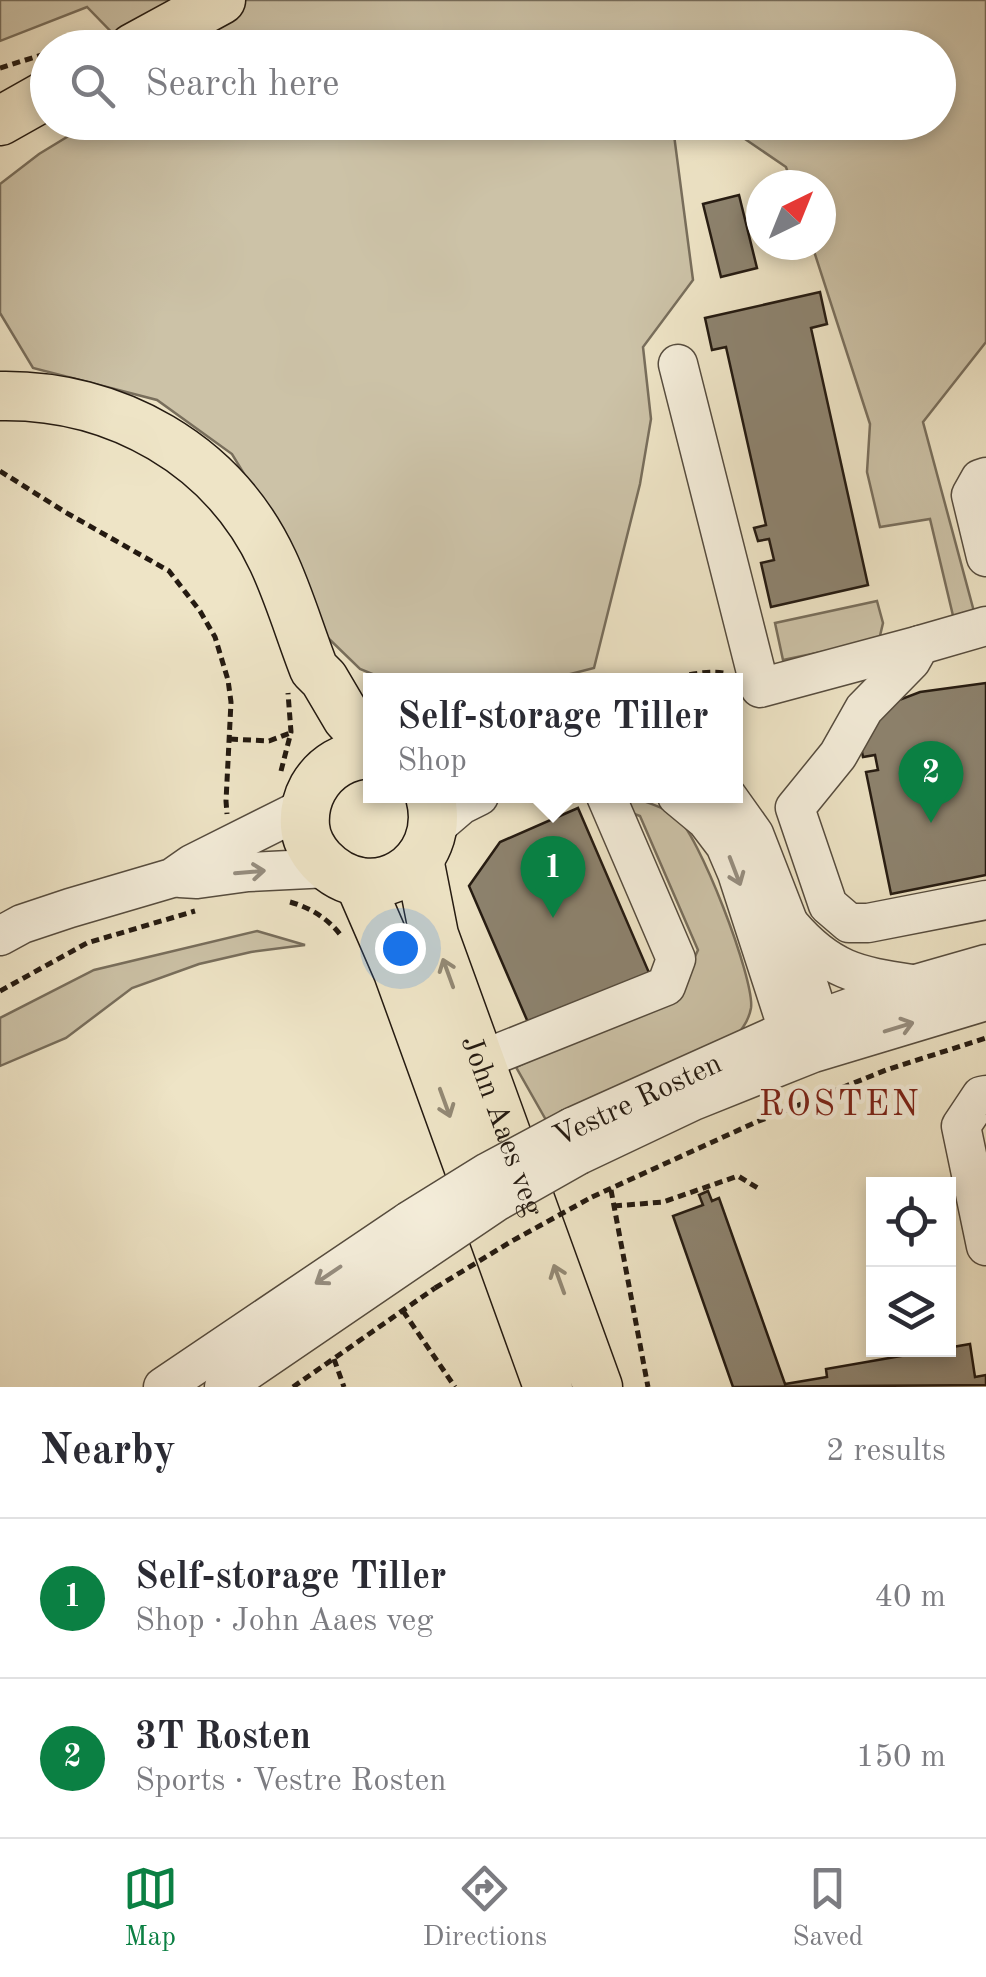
<!DOCTYPE html>
<meta charset="utf-8">
<style>
:root{--surface:#fff;--page:#f2f2f3;--text:#2b2b33;--muted:#7c7c81;--line:#e1e1e2;--accent:#0b8043}
body{margin:0;font-family:"Old Standard TT",serif;background:var(--page);color:var(--text)}
.controls{position:absolute;right:30px;bottom:30px;display:grid;overflow:hidden;border-radius:0px;box-shadow:0 5px 15px #0003}
.controls button{width:90px;height:90px;display:grid;place-items:center;padding:0;border:0;border-bottom:2px solid var(--line);background:var(--surface);color:var(--text);font:50px sans-serif}
.compass{position:absolute;left:746px;top:170px;width:90px;height:90px;border-radius:50%;background:var(--surface);box-shadow:0 5px 15px #0003;rotate:43deg}
.you{position:absolute;left:400px;top:948px;width:35px;height:35px;margin:-25px;border:8px solid #fff;border-radius:50%;background:#1a73e8;box-shadow:0 0 0 15px #1a73e833}
.badge{display:grid;place-items:center;width:65px;height:65px;border-radius:50%;background:var(--accent);color:#fff;font-size:32px;font-weight:700}
.pin{position:absolute;translate:-50% -82px;filter:drop-shadow(0 2px 5px #0008)}
.pin::after{content:'';position:absolute;top:52px;width:35px;height:30px;background:inherit;clip-path:polygon(0 0,100% 0,50% 100%)}
.popup{position:absolute;left:363px;top:673px;width:380px;height:130px;box-sizing:border-box;display:grid;place-content:center;border-radius:0px;background:var(--surface);filter:drop-shadow(0 2px 8px #0005);font-size:32px;white-space:nowrap;color:var(--muted)}
.popup b{font-size:38px;color:var(--text)}
.popup::after{content:'';position:absolute;left:50%;top:100%;margin-left:-20px;border:20px solid transparent;border-top-color:var(--surface)}
.list{margin:0;padding:0;list-style:none}
h2{display:flex;justify-content:space-between;align-items:center;height:130px;margin:0;padding:0 40px;font-size:42px}
h2 small{font-size:32px;font-weight:400;color:var(--muted)}
.list li{display:grid;grid-template-columns:65px 1fr auto;gap:30px;align-items:center;box-sizing:border-box;height:160px;padding:0 40px;border-top:2px solid var(--line)}
.list b{display:block;font-size:38px;white-space:nowrap}
.list p{margin:0;font-size:32px;white-space:nowrap;color:var(--muted)}
.list em{font-size:32px;font-style:normal;color:var(--muted)}
.icon{flex:none;width:55px;height:55px;fill:none;stroke:currentColor;stroke-width:2;stroke-linecap:round;stroke-linejoin:round}
.map{position:relative;flex:none;width:986px;height:1387px;overflow:hidden}
.search{position:absolute;background:var(--surface);box-shadow:0 5px 15px #0003;left:30px;right:30px;top:30px;height:110px;display:flex;align-items:center;gap:25px;box-sizing:border-box;padding:0 35px;border-radius:55px;color:var(--muted);font-size:38px}
.sheet{height:450px;background:var(--surface)}
nav{display:flex;justify-content:space-around;align-items:center;box-sizing:border-box;height:140px;border-top:2px solid var(--line);background:var(--surface);font-size:28px;color:var(--muted)}
nav a{display:grid;justify-items:center;gap:5px}
nav .on{color:var(--accent)}
.map>svg:first-child{display:block}
.green{fill:#ccc2a7;stroke:#786e5c;stroke-width:2.5}
.building{fill:#8d836f;stroke:#241a11;stroke-width:2.5}
.lines{fill:none;stroke-linecap:round;stroke-linejoin:round}
.minor-casing{stroke:#564c3e;stroke-width:41}
.major-casing{stroke:#241a11;stroke-width:51}
.path{stroke:#241a11;stroke-width:5;stroke-dasharray:8 5;stroke-linecap:butt}
.minor{stroke:#f4edda;stroke-width:38}
.major{stroke:#eee4c6;stroke-width:48}
.minor-bridge-casing{stroke:#564c3e;stroke-width:41;stroke-linecap:butt}
.path-bridge{stroke:#241a11;stroke-width:5;stroke-dasharray:8 5;stroke-linecap:butt}
.minor-bridge{stroke:#f4edda;stroke-width:38}
.oneway{stroke:#968e80}
.oneway2{stroke:#938975}
.labels{text-anchor:middle;stroke-width:9;stroke-linejoin:round;paint-order:stroke}
.street-label{font-size:30px;fill:#241a11;stroke:#f4edda}
.quarter-label{font-size:35px;letter-spacing:2.5px;fill:#7a1f14;stroke:#f4edda}
</style>
<div class="map">
<svg width="986" height="1387" viewBox="0 0 986 1387">
<rect width="100%" height="100%" fill="#eee4c6"/>
<filter id="stains"><feTurbulence type="fractalNoise" baseFrequency=".002" numOctaves="4"/><feColorMatrix values="0 0 0 0 .2 0 0 0 0 .09 0 0 0 0 .02 0 0 0 .5 -.17"/></filter>
<radialGradient id="worn" r=".72"><stop offset=".6" stop-color="#630" stop-opacity="0"/><stop offset="1" stop-color="#630" stop-opacity=".3"/></radialGradient>
<g class="green">
<polygon points="0,0 986,0 986,342 923,422 976,619 955,624 930,519 880,527 867,472 870,424 812,245 821,245 821,185 792,185 786,167 723,124 674,135 693,280 643,347 651,419 640,484 594,668 547,680 387,680 360,669 325,635 288,546 232,454 157,400 33,368 0,313 0,184 39,154 90,123 938,122 938,48 127,48 87,7 0,41"/>
<polygon points="877,601 883,623 879,640 783,660 775,623"/>
<path d="M625 796C638 798 664 808 675 815 698 831 755 980 751 1008 748 1025 737 1035 726 1047L546 1120 516 1067 679 991 698 950 640 816 621 809Z"/>
<polygon points="257,931 305,945 251,952 199,964 132,988 66,1038 0,1066 0,1018 94,970"/>
</g>
<g class="building">
<polygon points="739,195 757,268 721,277 703,204"/>
<polygon points="820,292 827,324 811,328 868,585 771,607 761,563 774,560 769,539 758,541 754,528 766,525 726,347 712,350 705,318"/>
<polygon points="986,683 986,875 891,894 866,772 878,770 875,755 863,757 860,742 869,727 899,700 920,692"/>
<polygon points="578,808 650,975 530,1027 469,886 500,842"/>
<polygon points="708,1191 712,1201 719,1198 785,1384 827,1377 826,1369 970,1344 975,1377 986,1375 986,1385 733,1387 673,1216 703,1205 699,1195"/>
</g>
<g class="lines">
<g class="minor-casing">
<g id="minor">
<polyline points="678,364 760,688 920,645"/>
<polyline points="986,477 980,479 971,495 986,557"/>
<polyline points="986,626 920,645 911,661 864,709 838,755 795,808 828,905 849,923 868,923 986,900"/>
<polyline points="677,796 706,820 725,845 737,873 788,1030 805,1045"/>
<polyline points="727,796 754,834 789,924 819,1018 815,1043"/>
<polyline points="433,829 461,805 479,796"/>
<polyline points="180,878 197,879 248,872 329,868"/>
<path d="M791 926C829 970 857 976 912 984"/>
<polyline points="0,936 22,924 70,908 172,878 192,864 306,807"/>
<polyline points="479,1061 666,986 676,959 606,796"/>
<polyline points="986,1095 981,1096 961,1126 986,1246"/>
<polyline points="572,1127 788,1030 916,984 986,964"/>
<polyline points="579,1155 693,1101 813,1053 986,1001"/>
<polyline points="163,1387 409,1221"/>
<polyline points="224,1387 422,1252"/>
</g>
</g>
<g class="major-casing">
<g id="major">
<polyline points="133,48 221,0"/>
<polyline points="0,121 48,94"/>
<path d="M0 396C115 394 223 454 273 561 289 595 300 633 314 669L324 679 347 718 370 743"/>
<path d="M370 754C346 755 325 767 313 788 307 799 304 813 305 826 306 839 312 850 321 860 371 913 449 866 430 796"/>
<path id="s1" d="M419 859 434 935 598 1387"/>
<polyline points="359,882 398,972 548,1387"/>
</g>
</g>
<g class="path">
<polyline points="66,48 86,41 101,34"/>
<polyline points="0,68 48,53"/>
<polyline points="0,471 65,512 169,571 200,611 215,637 228,680 231,702 226,801 227,814"/>
<path d="M664 680C683 676 705 670 724 673"/>
<polyline points="230,739 269,741 290,733"/>
<polyline points="281,771 291,732 288,693"/>
<path d="M290 902C311 908 329 919 342 937"/>
<polyline points="0,991 87,943 195,911"/>
<polyline points="611,1190 648,1387"/>
<polyline points="592,1197 754,1123 886,1070 986,1038"/>
<polyline points="614,1206 663,1202 738,1176 761,1190"/>
<polyline points="403,1311 455,1387"/>
<polyline points="334,1359 344,1387"/>
<polyline points="293,1387 435,1288"/>
</g>
<use href="#minor" class="minor"/>
<use href="#major" class="major"/>
<g class="minor-bridge-casing">
<g id="minor-bridge">
<polyline points="409,1221 488,1172 572,1127"/>
<polyline points="422,1252 496,1202 579,1155"/>
</g>
</g>
<polyline class="path-bridge" points="435,1288 512,1241 592,1197"/>
<use href="#minor-bridge" class="minor-bridge"/>
</g>
<defs><path id="oneway-shaft" d="M-6 0H5M1.5-3L5.5 0L1.5 3" fill="none" stroke-width="1.6" stroke-linecap="round" stroke-linejoin="round" transform="scale(2.5)"/></defs>
<g class="oneway">
<use href="#oneway-shaft" transform="translate(735 871) rotate(69)"/>
<use href="#oneway-shaft" transform="translate(250 872) rotate(-5)"/>
<use href="#oneway-shaft" transform="translate(899 1027) rotate(-17)"/>
<use href="#oneway-shaft" transform="translate(328 1275) rotate(146)"/>
</g>
<g class="oneway2">
<use href="#oneway-shaft" transform="translate(448 973) rotate(-110)"/>
<use href="#oneway-shaft" transform="translate(445 1103) rotate(70)"/>
<use href="#oneway-shaft" transform="translate(559 1279) rotate(-110)"/>
</g>
<g class="labels">
<g class="street-label">
<text transform="translate(637 1099) rotate(-25)" y="10">Vestre Rosten</text>
<text dy="10" stroke="none"><textPath href="#s1" startOffset="280">John Aaes veg</textPath></text>
</g>
<g class="quarter-label">
<text x="840" y="1115">ROSTEN</text>
</g>
</g>
<rect width="100%" height="100%" filter="url(#stains)"/>
<rect width="100%" height="100%" fill="url(#worn)"/>
</svg>
<div class="controls">
<button><svg class="icon" aria-label="locate" viewBox="0 0 24 24"><circle cx="12" cy="12" r="6"/><path d="M12 2v4M12 18v4M2 12h4M18 12h4"/></svg></button>
<button><svg class="icon" aria-label="layers" viewBox="0 0 24 24"><path d="M12 4l9 5-9 5-9-5zM3 14l9 5 9-5"/></svg></button>
</div>
<svg class="compass" viewBox="-18 -18 36 36"><path d="M0-13l5 13h-10z" fill="#e53935"/><path d="M0 13l5-13h-10z" fill="#7c7c81"/></svg>
<div class="you"></div>
<div class="pin badge" style="left:553px;top:918px">1</div>
<div class="popup"><b>Self-storage Tiller</b>Shop</div>
<div class="pin badge" style="left:931px;top:823px">2</div>
<div class="search"><svg class="icon" aria-label="search" viewBox="0 0 24 24"><circle cx="10" cy="10" r="6"/><path d="M15 15l6 6"/></svg>Search here</div>
</div>
<section class="sheet">
<h2>Nearby<small>2 results</small></h2>
<ul class="list">
<li><span class="badge">1</span><div><b>Self-storage Tiller</b><p>Shop · John Aaes veg</p></div><em>40 m</em></li>
<li><span class="badge">2</span><div><b>3T Rosten</b><p>Sports · Vestre Rosten</p></div><em>150 m</em></li>
</ul>
</section>
<nav>
<a class="on"><svg class="icon" aria-label="map" viewBox="0 0 24 24"><path d="M3 6l6-2 6 2 6-2v14l-6 2-6-2-6 2zM9 4v14M15 6v14"/></svg>Map</a>
<a><svg class="icon" aria-label="directions" viewBox="0 0 24 24"><path d="M12 3l9 9-9 9-9-9zM9 14v-3h6M13 9l2 2-2 2"/></svg>Directions</a>
<a><svg class="icon" aria-label="saved" viewBox="0 0 24 24"><path d="M7 4h10v16l-5-4-5 4z"/></svg>Saved</a>
</nav>
